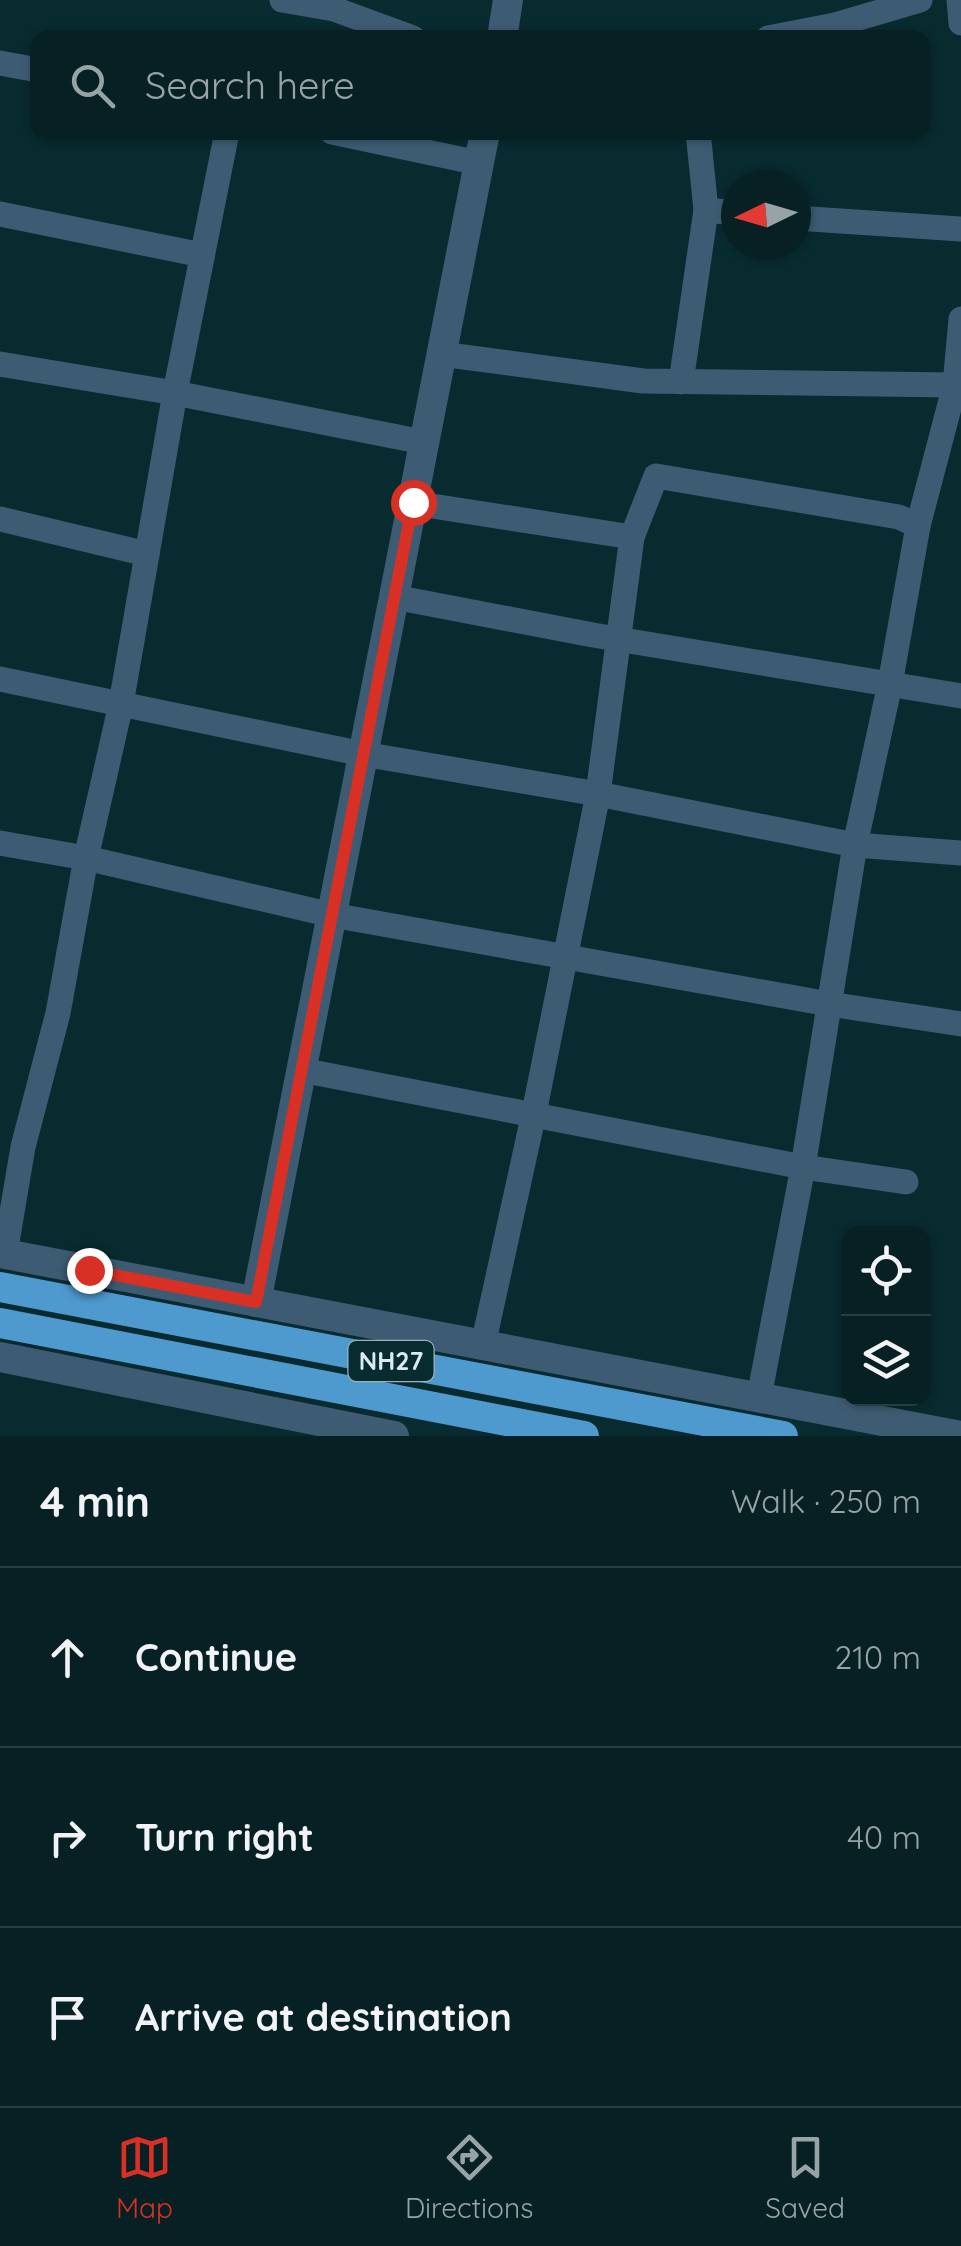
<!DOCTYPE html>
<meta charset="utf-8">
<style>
:root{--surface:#062024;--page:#0f282c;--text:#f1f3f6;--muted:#98a3a6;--line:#273e41;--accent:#d93025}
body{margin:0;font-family:Quicksand,sans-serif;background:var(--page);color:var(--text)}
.controls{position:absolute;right:30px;bottom:30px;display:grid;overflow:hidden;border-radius:20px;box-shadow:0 2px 8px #0004}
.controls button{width:90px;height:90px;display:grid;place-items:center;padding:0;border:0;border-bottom:2px solid var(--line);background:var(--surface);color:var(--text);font:50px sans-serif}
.compass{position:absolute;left:721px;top:170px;width:90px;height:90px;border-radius:50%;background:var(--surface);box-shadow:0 2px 8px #0004;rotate:265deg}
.stop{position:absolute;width:30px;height:30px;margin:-22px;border:8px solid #d93025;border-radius:50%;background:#fff}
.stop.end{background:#d93025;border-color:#fff;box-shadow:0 2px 10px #0008}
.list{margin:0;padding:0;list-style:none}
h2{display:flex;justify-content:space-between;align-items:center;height:130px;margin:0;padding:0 40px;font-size:42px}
h2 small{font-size:32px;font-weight:400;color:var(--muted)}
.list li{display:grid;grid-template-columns:65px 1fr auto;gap:30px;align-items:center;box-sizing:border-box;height:180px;padding:0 40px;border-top:2px solid var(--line)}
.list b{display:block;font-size:38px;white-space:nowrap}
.list em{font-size:32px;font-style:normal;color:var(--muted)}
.icon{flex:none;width:55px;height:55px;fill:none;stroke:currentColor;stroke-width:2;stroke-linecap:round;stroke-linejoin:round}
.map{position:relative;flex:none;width:961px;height:1436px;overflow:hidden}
.search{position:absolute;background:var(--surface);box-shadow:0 2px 8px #0004;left:30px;right:30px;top:30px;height:110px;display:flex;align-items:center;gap:25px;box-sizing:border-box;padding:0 35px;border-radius:20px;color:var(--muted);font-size:38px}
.sheet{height:670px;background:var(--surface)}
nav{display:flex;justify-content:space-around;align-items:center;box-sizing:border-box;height:140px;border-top:2px solid var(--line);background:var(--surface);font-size:28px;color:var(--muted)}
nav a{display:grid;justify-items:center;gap:5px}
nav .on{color:var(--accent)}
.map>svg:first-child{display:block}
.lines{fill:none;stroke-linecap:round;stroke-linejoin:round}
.minor{stroke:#3d5c73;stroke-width:25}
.tertiary{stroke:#3d5c73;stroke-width:30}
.trunk{stroke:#4e9acf;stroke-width:30}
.route{stroke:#d93025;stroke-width:12}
.labels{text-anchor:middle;stroke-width:10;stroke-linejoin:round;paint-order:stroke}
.shield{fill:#082b30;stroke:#9ab2b6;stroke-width:2.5}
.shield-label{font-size:25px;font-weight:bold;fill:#d9ecef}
</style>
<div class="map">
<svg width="961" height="1436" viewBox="0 0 961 1436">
<rect width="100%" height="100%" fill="#082b30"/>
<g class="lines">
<g class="minor">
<polyline points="282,0 334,9 413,38"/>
<polyline points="959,0 961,23"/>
<polyline points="768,38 835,25 920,0"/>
<polyline points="0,63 38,70"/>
<polyline points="332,132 479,163"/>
<polyline points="706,210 736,213"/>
<polyline points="0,214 202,255"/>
<polyline points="796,218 961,229"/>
<polyline points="441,354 643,381 955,385 961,319"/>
<polyline points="0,364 175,393 423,442"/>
<polyline points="681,382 706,210 698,132"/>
<polyline points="413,503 632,537"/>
<polyline points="0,519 147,554"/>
<polyline points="394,597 593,635 961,696"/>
<polyline points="0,679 363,754 598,794 855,845 961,853"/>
<polyline points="0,843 86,858 332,915 829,1004 961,1024"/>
<polyline points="301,1070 803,1167 906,1182"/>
<polyline points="5,1254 23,1147 58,1013 86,858 121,704 175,393 227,132"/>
<polyline points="483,1345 534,1113 598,794 632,537 656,476 899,517 918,526"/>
<polyline points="759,1397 803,1167 855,845 890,684 918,526 955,385 961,386"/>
</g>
<g class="tertiary">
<polyline points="502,38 508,0"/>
<polyline points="0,1253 961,1436"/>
<polyline points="256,1302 485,132"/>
<polyline points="0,1357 394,1436"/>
</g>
<g class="trunk">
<polyline points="0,1287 783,1436"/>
<polyline points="0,1323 584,1436"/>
</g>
</g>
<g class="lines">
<polyline class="route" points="89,1270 256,1302 413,502"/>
</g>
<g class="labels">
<rect class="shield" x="348.5" y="1341" width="85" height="40" rx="8"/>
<g class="shield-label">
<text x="391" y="1370">NH27</text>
</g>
</g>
</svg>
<div class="controls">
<button><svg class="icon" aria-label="locate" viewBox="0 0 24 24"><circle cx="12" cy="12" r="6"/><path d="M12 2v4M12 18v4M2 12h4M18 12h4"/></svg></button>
<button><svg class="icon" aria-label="layers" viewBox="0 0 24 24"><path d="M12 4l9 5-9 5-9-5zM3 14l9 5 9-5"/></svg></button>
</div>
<svg class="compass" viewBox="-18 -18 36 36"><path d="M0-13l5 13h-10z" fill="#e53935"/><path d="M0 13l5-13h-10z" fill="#98a3a6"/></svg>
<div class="stop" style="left:413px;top:502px"></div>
<div class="stop end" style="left:89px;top:1270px"></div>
<div class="search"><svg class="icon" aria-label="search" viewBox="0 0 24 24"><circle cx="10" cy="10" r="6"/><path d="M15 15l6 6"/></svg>Search here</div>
</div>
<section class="sheet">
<h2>4 min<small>Walk · 250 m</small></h2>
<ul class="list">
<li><svg class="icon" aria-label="ahead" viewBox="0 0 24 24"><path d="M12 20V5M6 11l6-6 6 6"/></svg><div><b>Continue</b></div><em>210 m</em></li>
<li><svg class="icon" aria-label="right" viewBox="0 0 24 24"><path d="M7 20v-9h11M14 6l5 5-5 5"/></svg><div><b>Turn right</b></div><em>40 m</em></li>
<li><svg class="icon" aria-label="arrive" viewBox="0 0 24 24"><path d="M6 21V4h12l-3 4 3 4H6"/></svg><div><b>Arrive at destination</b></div></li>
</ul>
</section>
<nav>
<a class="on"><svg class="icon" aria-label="map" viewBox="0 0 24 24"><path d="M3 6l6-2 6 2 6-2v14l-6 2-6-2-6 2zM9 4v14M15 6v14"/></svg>Map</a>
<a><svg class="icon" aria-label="directions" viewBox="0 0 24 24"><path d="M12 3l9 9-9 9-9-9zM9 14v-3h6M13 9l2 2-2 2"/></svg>Directions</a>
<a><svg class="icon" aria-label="saved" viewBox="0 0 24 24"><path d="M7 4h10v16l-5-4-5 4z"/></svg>Saved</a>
</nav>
